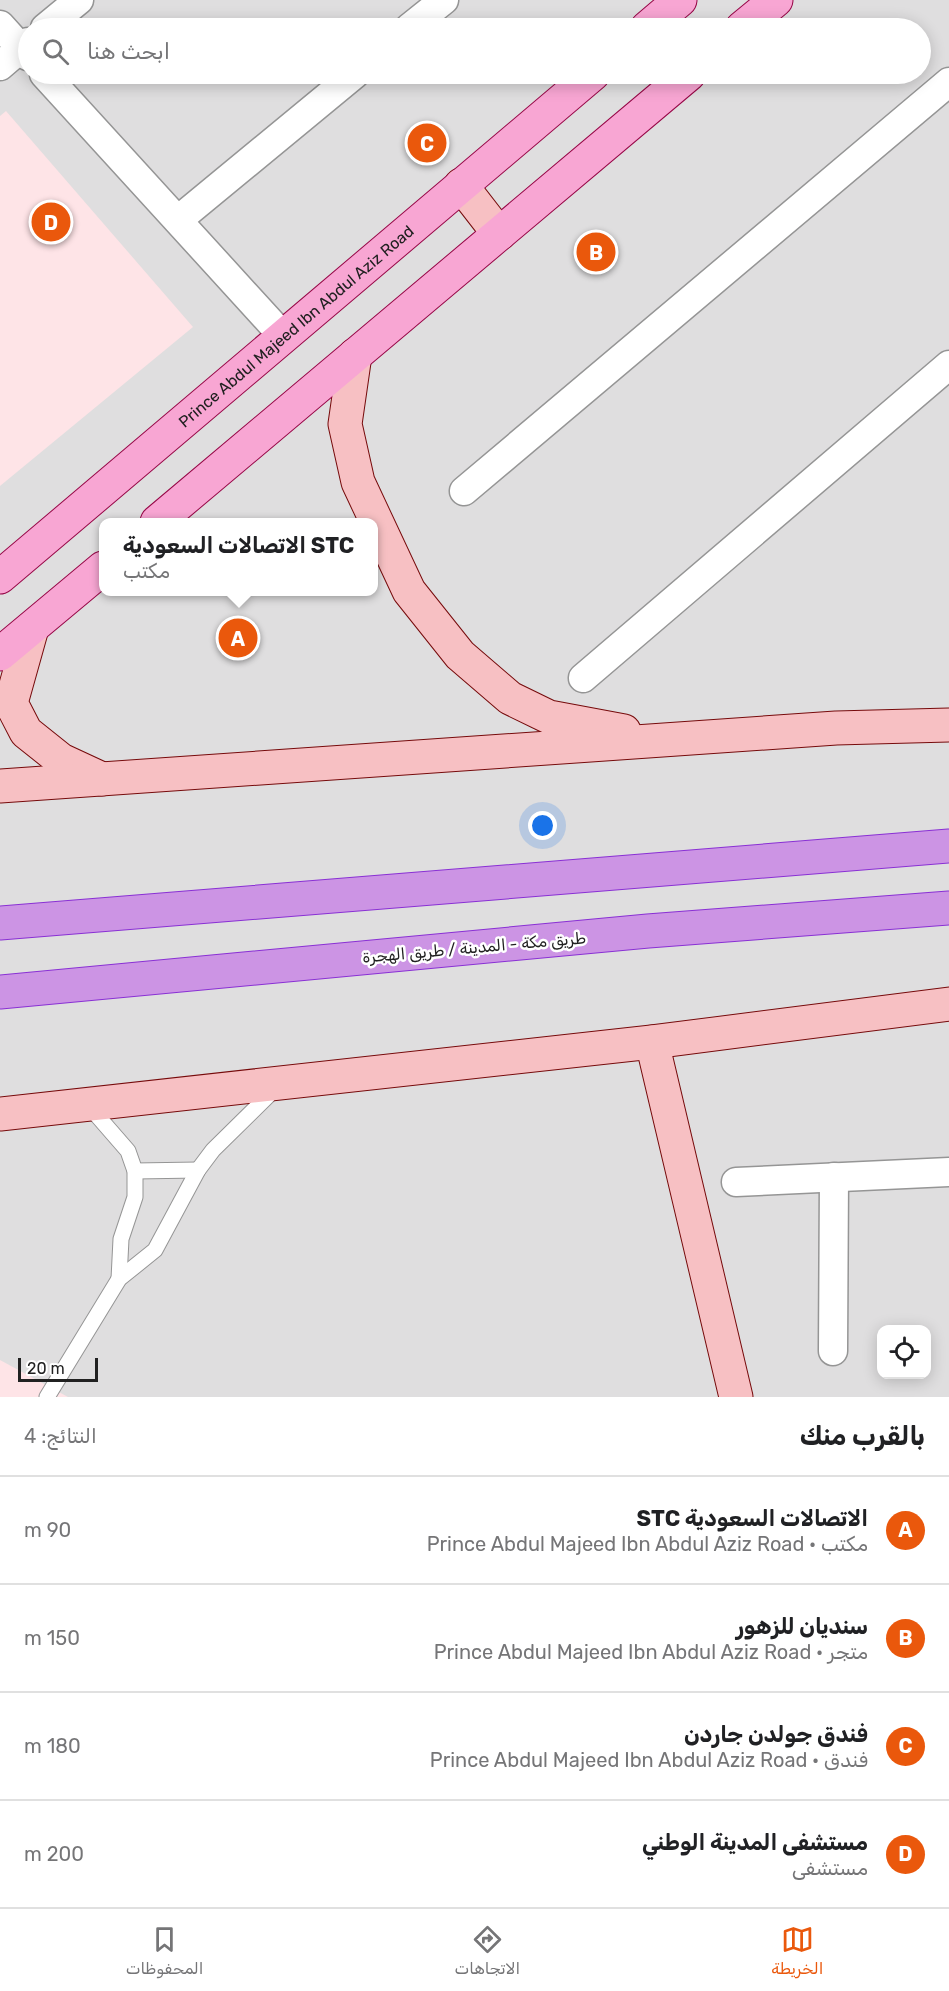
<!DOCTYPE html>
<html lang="ar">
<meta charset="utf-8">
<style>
:root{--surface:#fff;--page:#f2f2f2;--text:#202124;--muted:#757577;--line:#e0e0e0;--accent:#ea580c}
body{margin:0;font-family:Rubik,"Noto Sans Arabic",sans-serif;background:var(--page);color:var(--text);direction:rtl}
.controls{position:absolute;right:18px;bottom:18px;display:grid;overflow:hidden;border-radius:12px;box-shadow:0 3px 15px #0003}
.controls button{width:54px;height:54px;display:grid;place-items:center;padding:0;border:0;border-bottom:2px solid var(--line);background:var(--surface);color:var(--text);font:30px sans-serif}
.scale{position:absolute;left:18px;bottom:15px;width:80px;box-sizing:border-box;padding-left:6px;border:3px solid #212121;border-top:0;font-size:16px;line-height:21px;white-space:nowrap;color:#212121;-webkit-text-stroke:4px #fff;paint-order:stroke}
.you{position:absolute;left:543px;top:826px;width:21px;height:21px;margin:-15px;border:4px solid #fff;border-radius:50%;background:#1a73e8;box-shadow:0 0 0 9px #1a73e833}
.badge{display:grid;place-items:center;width:39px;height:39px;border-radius:50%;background:var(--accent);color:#fff;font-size:20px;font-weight:700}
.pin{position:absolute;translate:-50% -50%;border:3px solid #fff;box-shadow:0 2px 6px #0006}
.popup{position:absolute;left:99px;top:518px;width:279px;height:78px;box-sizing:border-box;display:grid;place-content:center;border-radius:12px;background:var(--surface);filter:drop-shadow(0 2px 4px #0005);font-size:20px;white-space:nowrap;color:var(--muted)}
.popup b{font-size:22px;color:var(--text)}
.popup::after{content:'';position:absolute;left:50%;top:100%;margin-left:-12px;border:12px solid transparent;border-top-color:var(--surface)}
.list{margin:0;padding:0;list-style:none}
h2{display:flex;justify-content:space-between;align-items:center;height:78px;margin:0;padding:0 24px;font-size:26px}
h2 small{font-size:20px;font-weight:400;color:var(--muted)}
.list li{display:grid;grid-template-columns:39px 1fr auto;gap:18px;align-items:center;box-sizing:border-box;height:108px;padding:0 24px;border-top:2px solid var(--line)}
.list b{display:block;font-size:22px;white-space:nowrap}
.list p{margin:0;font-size:20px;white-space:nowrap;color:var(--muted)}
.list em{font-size:20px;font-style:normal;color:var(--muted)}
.icon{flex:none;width:33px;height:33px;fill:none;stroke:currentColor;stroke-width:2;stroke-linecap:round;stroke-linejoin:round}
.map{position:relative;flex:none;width:949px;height:1397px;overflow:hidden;direction:ltr}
.search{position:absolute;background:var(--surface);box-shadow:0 3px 15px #0003;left:18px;right:18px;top:18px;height:66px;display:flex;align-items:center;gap:15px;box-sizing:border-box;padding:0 21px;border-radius:33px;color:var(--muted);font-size:22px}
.sheet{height:510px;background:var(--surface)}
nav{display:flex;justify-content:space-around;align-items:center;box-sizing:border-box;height:84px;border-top:2px solid var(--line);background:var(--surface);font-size:16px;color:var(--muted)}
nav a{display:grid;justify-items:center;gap:3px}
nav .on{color:var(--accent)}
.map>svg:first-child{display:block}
.residential{fill:#dfdedf;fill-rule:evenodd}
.education{fill:#fee4e7}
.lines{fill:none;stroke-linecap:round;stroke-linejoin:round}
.lane-casing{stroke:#959595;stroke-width:17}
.street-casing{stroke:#959595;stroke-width:31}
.secondary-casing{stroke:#760a0b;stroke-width:35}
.primary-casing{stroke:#970747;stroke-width:35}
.highway-casing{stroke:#8930d4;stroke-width:35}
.lane{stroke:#fff;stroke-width:15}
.street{stroke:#fff;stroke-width:28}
.secondary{stroke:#f7c0c3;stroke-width:33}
.primary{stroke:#f8a6d3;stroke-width:33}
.highway{stroke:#cc94e4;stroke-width:33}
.labels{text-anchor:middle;stroke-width:5;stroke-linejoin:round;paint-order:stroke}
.street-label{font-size:16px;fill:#212121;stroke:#fff}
</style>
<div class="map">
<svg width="949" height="1397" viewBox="0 0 949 1397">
<rect width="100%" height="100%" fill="#f1e8ec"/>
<path class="residential" d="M0 0H949V1397H0ZM28 28H920V74H28ZM103 522H373V592H103ZM882 1330H926V1374H882Z"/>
<g class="education">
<polygon points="6,111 193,327 0,486 0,116"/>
<polygon points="0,1360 68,1397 0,1397"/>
</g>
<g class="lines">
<g class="lane-casing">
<g id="lane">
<polyline points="88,1105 128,1151 135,1171 135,1197 121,1239 119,1279"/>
<polyline points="135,1171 198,1170"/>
<polyline points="47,1397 119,1279 155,1250 198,1170 213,1150 277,1087"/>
</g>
</g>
<g class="street-casing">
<g id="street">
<polyline points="0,25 28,56"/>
<polyline points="45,28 79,0"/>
<polyline points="409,28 444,0"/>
<polyline points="0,66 28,42"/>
<polyline points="44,74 283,336"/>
<polyline points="178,220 355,74"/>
<polyline points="464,491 949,82"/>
<polyline points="583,678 949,365"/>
<polyline points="736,1182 949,1172"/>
<polyline points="833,1351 834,1177"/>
</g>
</g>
<g class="secondary-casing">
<g id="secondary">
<polyline points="461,185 499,234"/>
<polyline points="355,355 345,424 358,482 409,591 460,655 510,698 549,717 624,731"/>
<polyline points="32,628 11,703 26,732 61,760 102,779"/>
<polyline points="0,786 836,728 949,725"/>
<polyline points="652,1042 736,1397"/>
<polyline points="0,1114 652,1042 949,1004"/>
</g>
</g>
<g class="primary-casing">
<g id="primary">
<polyline points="647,28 680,0"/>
<polyline points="742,28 776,0"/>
<polyline points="157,522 689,74"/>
<path id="s1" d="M0 577 593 74"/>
<polyline points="0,654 103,568"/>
</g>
</g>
<g class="highway-casing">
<g id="highway">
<polyline points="0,923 949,846"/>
<polyline points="0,992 648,931 949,908"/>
</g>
</g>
<use href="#lane" class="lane"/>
<use href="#street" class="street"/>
<use href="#secondary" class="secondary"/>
<use href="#primary" class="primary"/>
<use href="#highway" class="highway"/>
</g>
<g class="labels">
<g class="street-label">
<text dy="6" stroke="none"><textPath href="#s1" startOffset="388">Prince Abdul Majeed Ibn Abdul Aziz Road</textPath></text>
<text transform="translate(474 947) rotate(-5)" y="6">طريق مكة - المدينة / طريق الهجرة</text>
</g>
</g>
</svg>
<div class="controls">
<button><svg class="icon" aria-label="locate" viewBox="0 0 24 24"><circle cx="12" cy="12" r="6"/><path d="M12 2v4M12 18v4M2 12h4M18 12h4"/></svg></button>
</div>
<div class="scale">20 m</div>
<div class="you"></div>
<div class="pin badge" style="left:238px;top:638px">A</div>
<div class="popup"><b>الاتصالات السعودية STC</b>مكتب</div>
<div class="pin badge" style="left:596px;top:252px">B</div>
<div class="pin badge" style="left:427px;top:143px">C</div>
<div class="pin badge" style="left:51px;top:222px">D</div>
<div class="search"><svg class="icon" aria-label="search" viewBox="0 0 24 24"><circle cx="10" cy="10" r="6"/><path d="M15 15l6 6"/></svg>ابحث هنا</div>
</div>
<section class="sheet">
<h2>بالقرب منك<small>النتائج: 4</small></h2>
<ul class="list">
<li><span class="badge">A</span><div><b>الاتصالات السعودية STC</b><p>مكتب · Prince Abdul Majeed Ibn Abdul Aziz Road</p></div><em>90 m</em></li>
<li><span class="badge">B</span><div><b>سنديان للزهور</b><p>متجر · Prince Abdul Majeed Ibn Abdul Aziz Road</p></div><em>150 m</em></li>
<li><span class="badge">C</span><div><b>فندق جولدن جاردن</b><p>فندق · Prince Abdul Majeed Ibn Abdul Aziz Road</p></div><em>180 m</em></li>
<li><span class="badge">D</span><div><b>مستشفى المدينة الوطني</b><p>مستشفى</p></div><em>200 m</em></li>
</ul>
</section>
<nav>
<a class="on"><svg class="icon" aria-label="map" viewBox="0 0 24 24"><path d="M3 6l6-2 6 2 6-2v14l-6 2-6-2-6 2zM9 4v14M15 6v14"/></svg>الخريطة</a>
<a><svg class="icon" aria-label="directions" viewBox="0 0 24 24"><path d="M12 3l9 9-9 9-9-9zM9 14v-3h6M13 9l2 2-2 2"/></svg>الاتجاهات</a>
<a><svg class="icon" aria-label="saved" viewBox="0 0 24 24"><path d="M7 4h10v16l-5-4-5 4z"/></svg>المحفوظات</a>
</nav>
